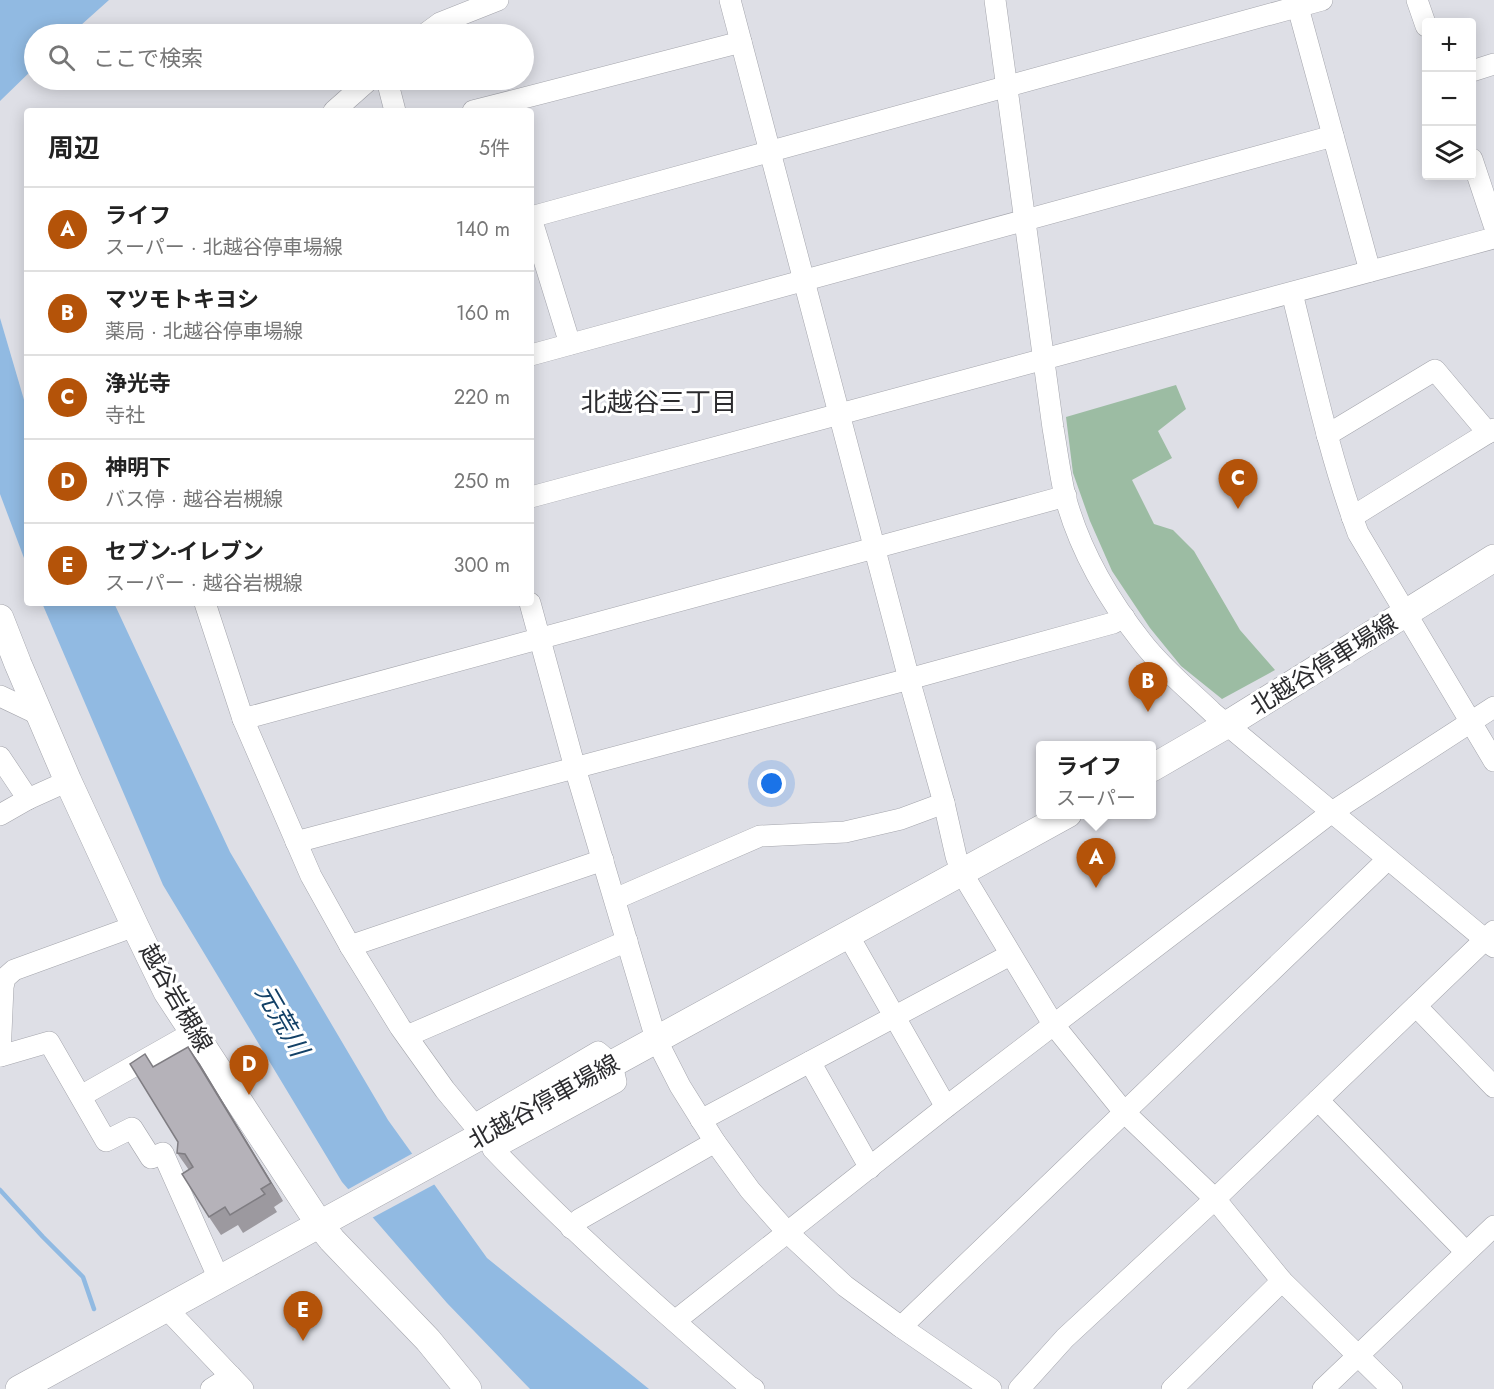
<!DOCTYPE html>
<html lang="ja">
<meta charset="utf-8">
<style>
:root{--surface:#fff;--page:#f6f6f6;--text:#222;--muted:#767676;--line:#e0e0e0;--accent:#b45309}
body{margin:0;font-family:Jost,"Noto Sans JP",sans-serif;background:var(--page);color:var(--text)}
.controls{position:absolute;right:18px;top:18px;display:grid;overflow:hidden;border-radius:6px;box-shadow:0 3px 15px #0003}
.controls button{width:54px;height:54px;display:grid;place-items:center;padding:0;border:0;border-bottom:2px solid var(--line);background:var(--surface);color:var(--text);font:30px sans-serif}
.you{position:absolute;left:772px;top:784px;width:21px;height:21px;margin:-15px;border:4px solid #fff;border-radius:50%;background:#1a73e8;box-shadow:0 0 0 9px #1a73e833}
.badge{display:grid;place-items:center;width:39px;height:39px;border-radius:50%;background:var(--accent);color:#fff;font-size:20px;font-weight:700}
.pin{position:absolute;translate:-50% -50px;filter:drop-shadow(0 2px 3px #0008)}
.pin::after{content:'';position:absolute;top:32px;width:21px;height:18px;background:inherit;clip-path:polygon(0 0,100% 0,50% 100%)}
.popup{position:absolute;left:1036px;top:741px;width:120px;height:78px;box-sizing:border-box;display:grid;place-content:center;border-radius:6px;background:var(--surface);filter:drop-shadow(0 2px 4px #0005);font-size:20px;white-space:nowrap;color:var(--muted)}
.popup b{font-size:22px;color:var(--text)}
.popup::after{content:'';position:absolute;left:50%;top:100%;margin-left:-12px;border:12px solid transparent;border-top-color:var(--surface)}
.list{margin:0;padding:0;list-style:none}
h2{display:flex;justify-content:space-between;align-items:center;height:78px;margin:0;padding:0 24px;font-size:26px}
h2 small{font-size:20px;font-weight:400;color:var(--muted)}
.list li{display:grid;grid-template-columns:39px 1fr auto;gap:18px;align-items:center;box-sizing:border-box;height:84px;padding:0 24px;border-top:2px solid var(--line)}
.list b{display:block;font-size:22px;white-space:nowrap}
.list p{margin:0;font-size:20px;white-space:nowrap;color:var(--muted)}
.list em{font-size:20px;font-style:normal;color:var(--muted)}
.icon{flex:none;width:33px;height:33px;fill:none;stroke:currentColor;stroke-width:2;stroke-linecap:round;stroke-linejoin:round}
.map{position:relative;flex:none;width:1494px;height:1389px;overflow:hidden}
.search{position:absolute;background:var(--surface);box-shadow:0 3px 15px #0003;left:24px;top:24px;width:510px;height:66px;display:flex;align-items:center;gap:15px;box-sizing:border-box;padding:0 21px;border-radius:33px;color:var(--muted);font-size:22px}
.panel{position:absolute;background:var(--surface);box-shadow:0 3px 15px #0003;left:24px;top:108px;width:510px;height:498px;border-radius:6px}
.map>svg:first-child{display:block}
.green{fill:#9cbca3}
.water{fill:#91bae2}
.pier{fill:#dedfe6}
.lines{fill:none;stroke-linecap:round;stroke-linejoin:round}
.stream{stroke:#91bae2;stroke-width:4.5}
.minor-casing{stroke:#a4a5ac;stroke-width:22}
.major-casing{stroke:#a4a5ac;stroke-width:28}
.minor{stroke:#fff;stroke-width:21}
.major{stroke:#fff;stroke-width:27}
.wall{fill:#9c999f}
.shaded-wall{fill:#7f7d82}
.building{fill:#b5b2b9;stroke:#7f7d82;stroke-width:1.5}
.labels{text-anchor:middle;stroke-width:6;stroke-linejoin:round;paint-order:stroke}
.street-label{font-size:24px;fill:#2c2c2f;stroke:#fff}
.neighbourhood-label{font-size:26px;fill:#2c2c2f;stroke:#fff}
.water-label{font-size:26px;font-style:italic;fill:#134167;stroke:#fff}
</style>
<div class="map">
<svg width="1494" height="1389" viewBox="0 0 1494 1389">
<rect width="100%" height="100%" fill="#dedfe6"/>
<polygon class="green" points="1176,385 1186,409 1158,431 1172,458 1132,480 1154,524 1173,530 1194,551 1240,630 1275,670 1222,699 1181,666 1150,628 1112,571 1090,521 1073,473 1066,417"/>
<g class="water">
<polygon points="0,0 109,0 71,34 34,34 34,68 0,101"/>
<polygon points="0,318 27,410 27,566 0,494"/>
<polygon points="42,603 114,603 230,852 388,1120 487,1258 649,1389 530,1389 447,1303 342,1182 163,885"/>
</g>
<polygon class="pier" points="415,1152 437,1183 370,1219 345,1191"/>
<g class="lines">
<polyline class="stream" points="0,1190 43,1237 83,1277 94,1309"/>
<g class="minor-casing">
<g id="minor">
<polyline points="730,0 909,679 944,803 956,856 962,873 1053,1024 1124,1112 1215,1199 1282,1281 1392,1389"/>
<path d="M995 0 1053 428C1057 451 1060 474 1065 496 1079 548 1108 599 1142 642 1162 668 1189 690 1213 713L1494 947"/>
<polyline points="1296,0 1370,271"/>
<polyline points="1417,0 1426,26"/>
<polyline points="425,34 440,23 498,0"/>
<polyline points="1472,71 1494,64"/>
<polyline points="387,80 395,111"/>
<polyline points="334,111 369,80"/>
<polyline points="473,111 741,42"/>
<polyline points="1472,159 1494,225"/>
<polyline points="531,217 1322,0"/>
<polyline points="531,218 570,344"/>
<path d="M1292 293C1312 373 1329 455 1358 533L1494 761"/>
<polyline points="531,355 1333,136"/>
<polyline points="1327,435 1435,370 1488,433"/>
<polyline points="531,497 1494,238"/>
<polyline points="1352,517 1494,429"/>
<path d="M205 603 243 719 311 876 350 946 400 1027 445 1090 474 1125 598 1052 612 1064 616 1082 493 1149C573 1233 661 1310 749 1386L754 1389"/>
<polyline points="530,603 575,768 656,1039 680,1086 715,1142 750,1190 788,1233 845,1286 901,1327 991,1389"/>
<polyline points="0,696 38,714"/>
<polyline points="243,719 1066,496"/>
<polyline points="0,757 28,799"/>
<polyline points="0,815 28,799 68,781"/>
<polyline points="296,842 909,679 1113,623 1124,617"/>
<polyline points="615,899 760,836 845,832 901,819 944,803"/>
<polyline points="848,935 946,1107"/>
<polyline points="350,946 603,860"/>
<polyline points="1416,1006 1494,1087"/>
<polyline points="407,1036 627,941"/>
<polyline points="0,1056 3,987 5,978 14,970 135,926"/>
<polyline points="1,1056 49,1042 106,1141 132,1128 151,1158 163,1153 219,1279"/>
<polyline points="810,1062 870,1168"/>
<polyline points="81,1096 194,1032"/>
<polyline points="1318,1100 1466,1252"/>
<polyline points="701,1120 1010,955"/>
<polyline points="571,1228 580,1219 715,1142"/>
<polyline points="167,1309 243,1389"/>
<polyline points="675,1321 946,1107 1332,812 1494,707"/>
<polyline points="901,1327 1388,859"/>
<polyline points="211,1389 231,1376"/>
<polyline points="1019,1389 1065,1338 1215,1199 1494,931"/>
<polyline points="1172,1389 1282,1281"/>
<polyline points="1323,1389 1494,1226"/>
</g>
</g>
<g class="major-casing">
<g id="major">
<polyline points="0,618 18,664 68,781 135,926 167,992 320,1225 332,1240 428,1340 468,1389"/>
<polyline points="1152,768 1228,724 1494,558"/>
<polyline points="19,1389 1068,814"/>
</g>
</g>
<use href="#minor" class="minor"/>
<use href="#major" class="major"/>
</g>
<polygon class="wall" points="188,1047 200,1064 283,1201 274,1207 277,1212 243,1233 238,1225 221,1235 209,1217 189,1170 177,1153 178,1142 154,1067"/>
<polygon class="shaded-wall" points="188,1047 200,1064 283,1201 271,1183"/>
<polygon class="building" points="188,1047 271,1183 261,1189 265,1194 230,1215 225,1207 209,1217 182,1174 193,1167 185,1154 177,1153 178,1142 130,1064 145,1054 153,1067"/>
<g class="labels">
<g class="street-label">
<text transform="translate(1324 665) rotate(-32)" y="8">北越谷停車場線</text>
<text transform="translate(176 998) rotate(60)" y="8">越谷岩槻線</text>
<text transform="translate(544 1102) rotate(-29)" y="8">北越谷停車場線</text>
</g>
<g class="neighbourhood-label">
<text x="659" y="411">北越谷三丁目</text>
</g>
<g class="water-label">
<text transform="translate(282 1020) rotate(60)" y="9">元荒川</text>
</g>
</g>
</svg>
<div class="controls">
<button>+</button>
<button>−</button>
<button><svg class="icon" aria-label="layers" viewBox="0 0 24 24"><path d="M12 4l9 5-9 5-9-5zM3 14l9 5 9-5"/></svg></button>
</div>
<div class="you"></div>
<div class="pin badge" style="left:1096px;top:888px">A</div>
<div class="popup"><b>ライフ</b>スーパー</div>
<div class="pin badge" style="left:1148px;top:712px">B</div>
<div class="pin badge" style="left:1238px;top:509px">C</div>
<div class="pin badge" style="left:249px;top:1095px">D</div>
<div class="pin badge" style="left:303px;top:1341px">E</div>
<div class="search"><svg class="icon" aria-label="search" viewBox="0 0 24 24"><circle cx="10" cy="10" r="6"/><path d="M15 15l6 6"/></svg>ここで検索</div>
<section class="panel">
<h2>周辺<small>5件</small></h2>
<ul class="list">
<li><span class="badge">A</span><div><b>ライフ</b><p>スーパー · 北越谷停車場線</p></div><em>140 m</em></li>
<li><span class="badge">B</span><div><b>マツモトキヨシ</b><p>薬局 · 北越谷停車場線</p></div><em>160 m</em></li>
<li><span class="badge">C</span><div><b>浄光寺</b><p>寺社</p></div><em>220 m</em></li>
<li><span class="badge">D</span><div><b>神明下</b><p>バス停 · 越谷岩槻線</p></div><em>250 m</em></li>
<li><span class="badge">E</span><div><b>セブン-イレブン</b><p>スーパー · 越谷岩槻線</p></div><em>300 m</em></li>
</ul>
</section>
</div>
